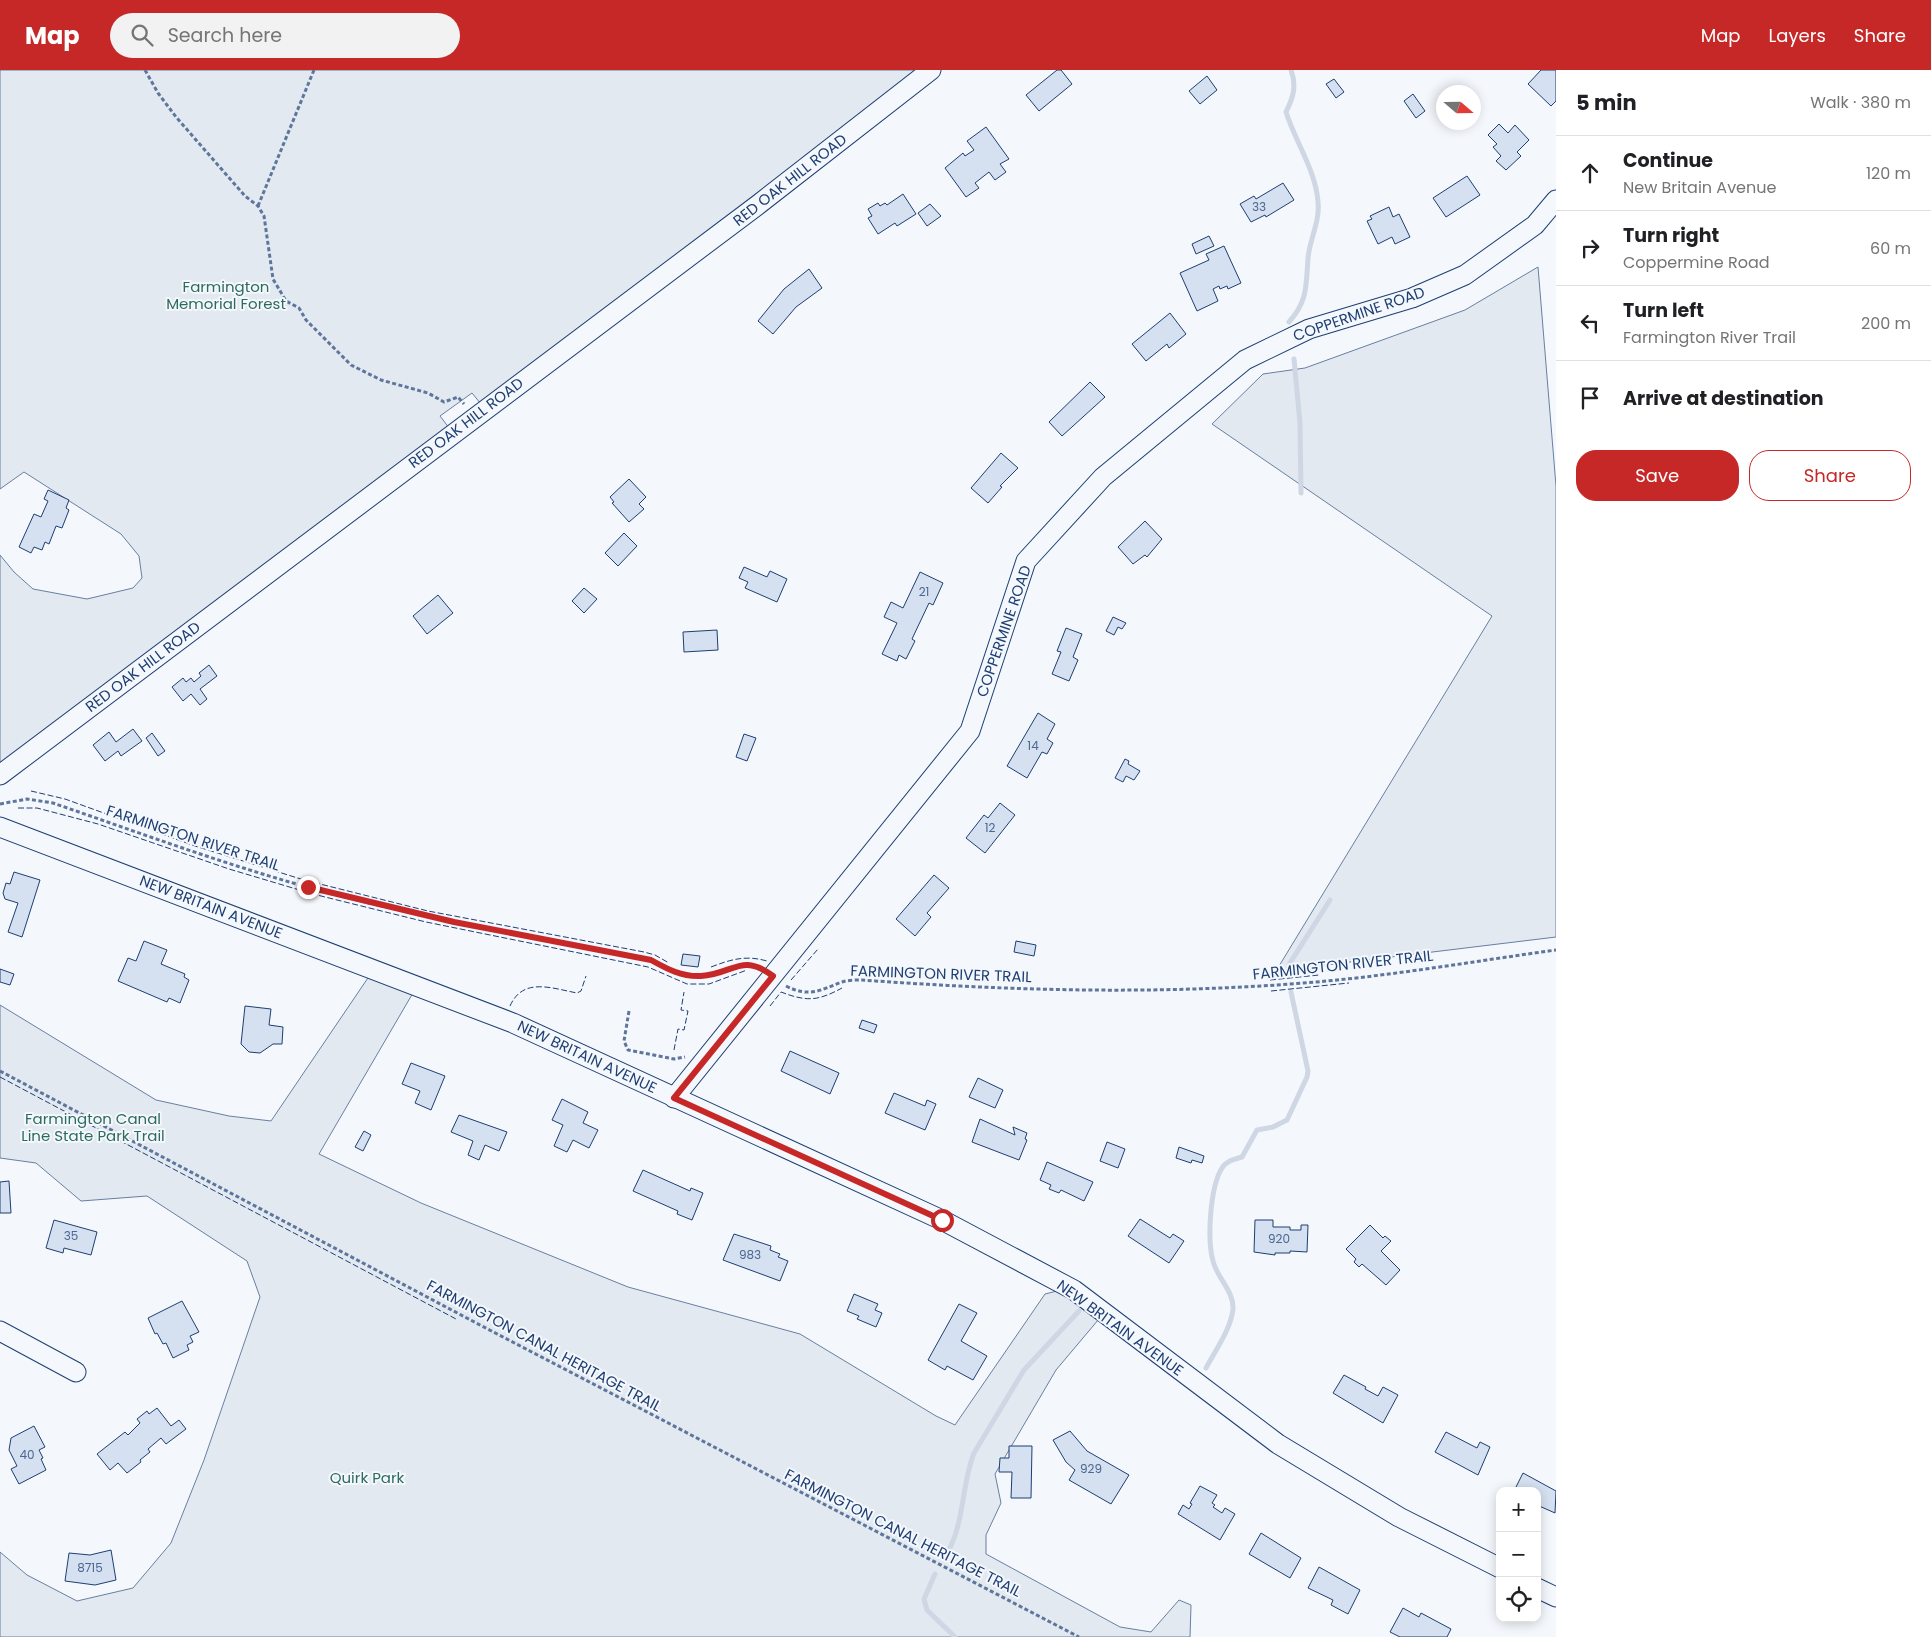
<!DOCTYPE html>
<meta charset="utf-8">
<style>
:root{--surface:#fff;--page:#f2f2f2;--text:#202124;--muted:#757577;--line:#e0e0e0;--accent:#c62828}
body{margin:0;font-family:Poppins,sans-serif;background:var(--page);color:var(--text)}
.controls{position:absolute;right:15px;bottom:15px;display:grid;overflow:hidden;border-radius:10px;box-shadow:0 2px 12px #0003}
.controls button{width:45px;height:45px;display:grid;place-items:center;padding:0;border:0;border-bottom:1px solid var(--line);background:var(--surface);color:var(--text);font:25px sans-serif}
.compass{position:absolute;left:1436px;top:15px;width:45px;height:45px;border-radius:50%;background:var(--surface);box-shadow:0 2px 12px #0003;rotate:110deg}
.stop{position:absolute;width:15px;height:15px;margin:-11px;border:4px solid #c62828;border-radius:50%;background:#fff}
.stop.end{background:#c62828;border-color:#fff;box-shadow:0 1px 5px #0008}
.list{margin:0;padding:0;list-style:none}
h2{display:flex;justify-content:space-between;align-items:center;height:65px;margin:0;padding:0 20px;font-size:21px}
h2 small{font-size:16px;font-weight:400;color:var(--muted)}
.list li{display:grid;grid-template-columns:32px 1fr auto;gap:15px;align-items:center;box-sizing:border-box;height:75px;padding:0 20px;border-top:1px solid var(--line)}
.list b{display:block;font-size:19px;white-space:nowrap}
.list p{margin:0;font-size:16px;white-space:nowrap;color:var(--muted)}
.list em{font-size:16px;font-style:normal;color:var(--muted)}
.actions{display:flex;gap:10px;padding:15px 20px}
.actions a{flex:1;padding:11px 0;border:1px solid var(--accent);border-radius:20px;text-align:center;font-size:18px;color:var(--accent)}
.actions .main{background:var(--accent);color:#fff}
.icon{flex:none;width:28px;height:28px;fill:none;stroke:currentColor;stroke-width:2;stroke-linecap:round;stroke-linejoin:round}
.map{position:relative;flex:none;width:1556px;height:1567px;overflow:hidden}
header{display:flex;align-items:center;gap:30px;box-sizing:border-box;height:70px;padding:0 25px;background:var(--accent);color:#fff}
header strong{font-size:24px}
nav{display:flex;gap:28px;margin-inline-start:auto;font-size:18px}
.search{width:350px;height:45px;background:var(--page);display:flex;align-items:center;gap:12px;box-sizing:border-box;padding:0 18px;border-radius:28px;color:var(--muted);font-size:19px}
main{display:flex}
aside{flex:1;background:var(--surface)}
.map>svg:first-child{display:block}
.green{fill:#e3e9f0;stroke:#687fa3}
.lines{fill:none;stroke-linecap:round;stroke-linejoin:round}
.stream{stroke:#cfd7e4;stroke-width:5}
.building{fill:#d5e0f0;stroke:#1d3f73}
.minor-casing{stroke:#1d3f73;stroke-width:21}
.path{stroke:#5e769c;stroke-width:3;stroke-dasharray:4 2.5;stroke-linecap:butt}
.minor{stroke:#f4f7fb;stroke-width:19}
.fence{stroke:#1d3f73;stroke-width:1;stroke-dasharray:6 2.5;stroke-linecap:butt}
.route{stroke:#c62828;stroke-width:6}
.labels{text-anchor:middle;stroke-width:4;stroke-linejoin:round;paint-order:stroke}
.number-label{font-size:12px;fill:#4b6792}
.street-label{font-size:15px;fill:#1d3f73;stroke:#f4f7fb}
.park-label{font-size:15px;fill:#2c6c60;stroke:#f4f7fb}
</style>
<header>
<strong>Map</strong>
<div class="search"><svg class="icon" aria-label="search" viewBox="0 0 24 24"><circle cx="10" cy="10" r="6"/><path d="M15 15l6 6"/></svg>Search here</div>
<nav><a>Map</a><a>Layers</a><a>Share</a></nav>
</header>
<main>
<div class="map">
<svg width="1556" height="1567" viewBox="0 0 1556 1567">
<rect width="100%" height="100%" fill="#f4f7fb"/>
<g class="green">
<polygon points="0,0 931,0 485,339 472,323 440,346 453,363 0,705 0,485 14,502 33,519 87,529 133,518 142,508 139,486 121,464 24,402 0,419"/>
<polygon points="1538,197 1556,416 1556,867 1276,901 1492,546 1212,354 1263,304 1305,298 1465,240"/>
<polygon points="374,899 417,916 319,1084 421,1133 628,1217 800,1264 936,1346 955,1355 1045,1224 1069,1218 1104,1243 1056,1300 995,1404 1001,1433 986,1465 986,1484 1120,1557 1151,1562 1179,1530 1191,1535 1190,1567 0,1567 0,1482 27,1505 77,1531 133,1518 171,1473 204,1390 260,1227 247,1191 147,1126 81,1131 36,1093 0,1088 0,935 156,1030 229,1046 271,1051"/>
</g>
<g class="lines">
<g class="stream">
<path d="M1289 252C1308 231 1306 215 1308 188 1310 168 1320 152 1318 132 1316 101 1295 71 1286 42 1293 28 1297 16 1291 0"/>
<polyline points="1294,289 1300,353 1301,423"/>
<polyline points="1289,902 1290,893 1330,830"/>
<path d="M1206 1298C1215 1281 1231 1259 1233 1239 1234 1221 1217 1208 1213 1191 1207 1169 1210 1117 1222 1098 1226 1091 1235 1089 1242 1087L1257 1060 1273 1057 1287 1050 1307 1007 1308 1001 1291 922"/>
<path d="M946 1485C965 1454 961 1416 974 1383L1024 1300 1079 1241"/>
<polyline points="935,1504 924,1529 927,1540 955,1567"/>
</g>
</g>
<g class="building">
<polygon points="1057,0 1061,0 1072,14 1039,41 1026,25"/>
<polygon points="1541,0 1556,0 1556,31 1551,36 1528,14"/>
<polygon points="1207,6 1217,20 1200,34 1189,21"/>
<polygon points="1334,9 1344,22 1336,28 1326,14"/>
<polygon points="1413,24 1425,41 1416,48 1404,31"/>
<polygon points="1499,54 1508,63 1515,55 1529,70 1517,82 1521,86 1506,100 1496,91 1501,86 1493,77 1497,74 1488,65"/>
<polygon points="986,57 1009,89 1000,94 1006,102 995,110 989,102 975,113 979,118 966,127 945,98 963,83 965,86 974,80 967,71"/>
<polygon points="1467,106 1480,125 1446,147 1433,128"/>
<polygon points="1283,113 1294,130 1266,147 1265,145 1251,152 1240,134 1254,126 1256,129"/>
<polygon points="903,124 916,144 897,156 895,153 878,164 868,148 872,146 868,139 878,133 880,136 885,133 887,135"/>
<polygon points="930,134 941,146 927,156 918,143"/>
<polygon points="1389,137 1393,147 1399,144 1410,167 1395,174 1392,167 1378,174 1367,151 1372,149 1370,146"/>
<polygon points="1209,166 1214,176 1196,184 1192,174"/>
<polygon points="1224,176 1241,213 1228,219 1227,216 1220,219 1219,216 1213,219 1218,231 1197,241 1180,203 1209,190 1206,184"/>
<polygon points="809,199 822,218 796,237 773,264 758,251 784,219"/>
<polygon points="1170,243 1186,264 1169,278 1167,274 1146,291 1132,274"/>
<polygon points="1090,312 1105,327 1062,366 1049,352"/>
<polygon points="1001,383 1018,398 1000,416 1002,417 988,433 971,418"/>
<polygon points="629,409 646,427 639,434 644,439 629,452 612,433 614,432 610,427"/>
<polygon points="48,420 69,430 66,438 69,440 62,458 56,456 49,474 45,472 42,480 34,477 31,483 19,477 34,444 41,447 48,431 44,429"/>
<polygon points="1145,451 1162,469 1147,487 1145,485 1133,494 1118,477"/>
<polygon points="624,463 637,476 618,496 605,483"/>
<polygon points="744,497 767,507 770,501 787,509 777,532 745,518 748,512 739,508"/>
<polygon points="920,502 943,513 933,535 929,533 912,569 915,571 906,589 899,585 897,591 882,584 897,553 884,547 891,532 903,538"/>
<polygon points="584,518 597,529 584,543 572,531"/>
<polygon points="438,525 453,543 427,564 413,546"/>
<polygon points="1113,547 1126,553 1122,559 1118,557 1114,565 1106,561"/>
<polygon points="1066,558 1082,564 1073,587 1078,590 1069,611 1052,604 1061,582 1057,581"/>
<polygon points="717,560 718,580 684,582 683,562"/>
<polygon points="209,595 217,606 200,619 207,629 200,635 191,624 183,631 172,617 183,608 186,612 191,608 194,612 201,606 199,603"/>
<polygon points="1038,643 1055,654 1047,669 1053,673 1047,684 1042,682 1027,708 1007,696"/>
<polygon points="133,659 142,671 121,686 118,681 105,691 93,675 109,662 116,672"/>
<polygon points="152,663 165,681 158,686 146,668"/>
<polygon points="744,664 756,668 747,691 736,687"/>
<polygon points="1125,689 1129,691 1128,694 1140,701 1134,710 1126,706 1123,712 1115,708"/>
<polygon points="1000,733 1015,745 985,783 966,768 984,745 988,748"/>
<polygon points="14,802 40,810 22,867 8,862 18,833 5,829 3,823 6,813 10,814"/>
<polygon points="934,805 949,818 927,843 931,847 915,866 896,849"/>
<polygon points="144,871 167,880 161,894 185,904 184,907 189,910 180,933 169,928 167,932 118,911 128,888 136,891"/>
<polygon points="1016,871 1036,875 1034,886 1014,882"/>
<polygon points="683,884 700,886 698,897 681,895"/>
<polygon points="0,899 14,904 10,915 0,912"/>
<polygon points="245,936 271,939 269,955 283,957 282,974 273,974 260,983 249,982 241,974"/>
<polygon points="862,950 877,955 874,963 859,958"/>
<polygon points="790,981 839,1003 830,1024 781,1001"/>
<polygon points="411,993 445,1006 431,1040 415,1033 420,1021 402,1014"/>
<polygon points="978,1008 1003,1020 995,1038 969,1027"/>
<polygon points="894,1023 925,1036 927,1030 936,1034 925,1060 885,1043"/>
<polygon points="562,1029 588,1042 583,1053 598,1060 589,1078 573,1070 567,1082 554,1076 563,1055 552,1050"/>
<polygon points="459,1045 507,1062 499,1081 485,1075 479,1090 468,1085 473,1071 451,1062"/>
<polygon points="980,1049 1015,1065 1013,1057 1027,1063 1025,1069 1027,1070 1019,1090 972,1072"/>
<polygon points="364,1061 371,1065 363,1081 355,1077"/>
<polygon points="1107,1072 1125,1079 1118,1098 1100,1091"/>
<polygon points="1179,1077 1204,1086 1202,1093 1192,1090 1191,1093 1176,1088"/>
<polygon points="1047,1092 1093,1112 1084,1131 1061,1120 1059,1123 1049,1119 1051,1115 1040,1110"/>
<polygon points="643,1100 690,1121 691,1118 703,1123 692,1150 677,1144 678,1141 633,1121"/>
<polygon points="9,1111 11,1143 0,1143 0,1112"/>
<polygon points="1140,1149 1170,1168 1173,1164 1184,1171 1169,1193 1128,1166"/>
<polygon points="54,1150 97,1162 91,1185 64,1178 63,1183 46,1178"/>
<polygon points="1255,1150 1273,1150 1273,1157 1290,1157 1290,1160 1301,1160 1301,1155 1308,1155 1307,1182 1290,1181 1290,1183 1275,1183 1275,1185 1254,1182"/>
<polygon points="1370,1155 1383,1168 1385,1166 1391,1171 1381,1181 1400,1200 1386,1215 1362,1194 1359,1197 1354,1192 1356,1189 1346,1179"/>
<polygon points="734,1164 771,1176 770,1180 780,1184 778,1187 788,1191 780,1211 723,1190"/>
<polygon points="854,1224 878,1234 875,1240 882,1243 876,1257 857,1249 859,1246 847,1241"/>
<polygon points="182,1231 199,1262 190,1266 193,1272 187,1275 189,1280 173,1288 166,1273 163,1274 157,1263 155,1264 148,1248"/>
<polygon points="959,1234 977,1243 961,1271 987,1286 973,1310 947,1296 945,1300 928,1290"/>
<polygon points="1344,1305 1366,1317 1365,1319 1378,1326 1383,1317 1398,1325 1383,1353 1333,1323"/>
<polygon points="157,1338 171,1356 179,1350 186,1359 166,1374 161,1368 148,1379 150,1382 140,1390 141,1392 127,1403 118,1393 110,1400 97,1384 125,1362 128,1365 140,1353 137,1349 147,1341 149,1344"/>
<polygon points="34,1356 45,1377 39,1380 43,1388 41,1389 46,1400 19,1414 11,1399 17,1396 9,1380 11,1368"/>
<polygon points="1070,1361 1087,1381 1129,1405 1111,1434 1069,1410 1075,1400 1066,1392 1053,1370"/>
<polygon points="1446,1362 1477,1378 1480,1372 1490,1377 1478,1405 1435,1382"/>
<polygon points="1009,1376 1032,1376 1031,1428 1011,1428 1012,1402 999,1402 1000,1388 1009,1388"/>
<polygon points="1523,1403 1556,1421 1555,1443 1537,1435 1537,1421 1514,1421"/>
<polygon points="1200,1416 1217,1425 1212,1433 1215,1435 1213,1437 1222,1443 1225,1438 1235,1444 1220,1470 1178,1444 1183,1435 1189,1439 1192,1434 1190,1433"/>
<polygon points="1261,1463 1301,1488 1290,1508 1249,1484"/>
<polygon points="111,1480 116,1510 95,1515 65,1511 69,1483 90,1485"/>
<polygon points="1319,1497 1360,1520 1348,1544 1331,1535 1333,1530 1308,1518"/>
<polygon points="1403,1538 1419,1547 1421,1543 1451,1559 1447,1567 1400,1567 1390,1562"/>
</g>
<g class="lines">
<g class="minor-casing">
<g id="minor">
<polyline points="0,705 759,134 931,0"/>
<polyline points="0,757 513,953 942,1150 1074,1220 1278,1374 1399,1447 1500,1498"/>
<polyline points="674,1028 970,661 1026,491 1103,407 1245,290 1309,259 1412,228 1465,205 1535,155 1556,130"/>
<polyline points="0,1261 76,1302"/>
<polyline points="1537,1518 1556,1527"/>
</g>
</g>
<g class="path">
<polyline points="145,0 158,23 176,47 245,126 258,136 264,146 273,209 286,231 299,238 306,250 351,295 381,310 428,323 444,332 458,327 464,334"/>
<polyline points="258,136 314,0"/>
<path d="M0 734 27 729 53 733C137 762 221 793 307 817 420 848 536 868 651 890 667 898 682 908 702 906 721 904 738 890 758 897"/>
<path d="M786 916C810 928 820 920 842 912 848 910 856 910 862 910 1013 921 1164 925 1316 912 1396 905 1476 891 1556 880"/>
<polyline points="629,941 624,971 628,980 674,989 685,987"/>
<polyline points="0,1001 480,1255 1079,1567"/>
</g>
<use href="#minor" class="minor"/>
<g class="fence">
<polyline points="31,721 65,729 195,776 304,810 428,841 644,882 655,885 669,893"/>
<polyline points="18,738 37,738 98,754 229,799 313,824 426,852 648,897 687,914 709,914 747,900"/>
<path d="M711 897C732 889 746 885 767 891"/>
<polyline points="791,910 818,879"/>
<polyline points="1270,910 1319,905"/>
<polyline points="1271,921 1349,913"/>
<path d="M510 936C523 907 551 918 577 923L581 921 586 906"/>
<path d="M770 936 781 922C807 932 818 931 842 918"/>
<polyline points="674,980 678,959 684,960 688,941 681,940 684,922"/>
<polyline points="0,1007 456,1249"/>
</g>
</g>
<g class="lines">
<path class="route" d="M308 817 454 852 651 890C667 899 682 907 701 906 734 904 741 882 773 906L674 1028 942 1150"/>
</g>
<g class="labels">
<g class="number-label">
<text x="1259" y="141">33</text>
<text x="924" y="526">21</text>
<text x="1033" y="680">14</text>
<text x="990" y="762">12</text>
<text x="71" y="1170">35</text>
<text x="1279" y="1173">920</text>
<text x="750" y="1189">983</text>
<text x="27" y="1389">40</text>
<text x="1091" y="1403">929</text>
<text x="90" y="1502">8715</text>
</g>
<g class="street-label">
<text transform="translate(790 110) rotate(-38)" y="5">RED OAK HILL ROAD</text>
<text transform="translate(1359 244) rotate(-19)" y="5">COPPERMINE ROAD</text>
<text transform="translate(466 353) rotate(-37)" y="5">RED OAK HILL ROAD</text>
<text transform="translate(1004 561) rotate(-71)" y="5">COPPERMINE ROAD</text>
<text transform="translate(143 597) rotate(-37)" y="5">RED OAK HILL ROAD</text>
<text transform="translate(193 768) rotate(18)" y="5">FARMINGTON RIVER TRAIL</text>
<text transform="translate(211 837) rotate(21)" y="5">NEW BRITAIN AVENUE</text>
<text transform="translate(1343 895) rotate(-6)" y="5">FARMINGTON RIVER TRAIL</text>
<text transform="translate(941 904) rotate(2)" y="5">FARMINGTON RIVER TRAIL</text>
<text transform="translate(587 987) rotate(25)" y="5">NEW BRITAIN AVENUE</text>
<text transform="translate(1120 1258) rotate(36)" y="5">NEW BRITAIN AVENUE</text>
<text transform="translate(544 1276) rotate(28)" y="5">FARMINGTON CANAL HERITAGE TRAIL</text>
<text transform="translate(903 1463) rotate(27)" y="5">FARMINGTON CANAL HERITAGE TRAIL</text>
</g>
<g class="park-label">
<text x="226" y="222">Farmington<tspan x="226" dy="17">Memorial Forest</tspan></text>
<text x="93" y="1054">Farmington Canal<tspan x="93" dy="17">Line State Park Trail</tspan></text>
<text x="367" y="1413">Quirk Park</text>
</g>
</g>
</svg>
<div class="controls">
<button>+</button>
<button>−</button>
<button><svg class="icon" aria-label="locate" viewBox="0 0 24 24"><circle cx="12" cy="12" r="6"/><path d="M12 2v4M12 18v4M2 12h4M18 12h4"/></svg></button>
</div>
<svg class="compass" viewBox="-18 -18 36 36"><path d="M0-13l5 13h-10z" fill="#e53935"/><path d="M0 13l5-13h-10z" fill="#757577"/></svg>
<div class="stop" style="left:942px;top:1150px"></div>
<div class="stop end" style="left:308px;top:817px"></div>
</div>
<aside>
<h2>5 min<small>Walk · 380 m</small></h2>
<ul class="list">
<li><svg class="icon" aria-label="ahead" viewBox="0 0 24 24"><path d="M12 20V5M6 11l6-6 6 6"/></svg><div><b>Continue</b><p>New Britain Avenue</p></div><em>120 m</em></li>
<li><svg class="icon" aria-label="right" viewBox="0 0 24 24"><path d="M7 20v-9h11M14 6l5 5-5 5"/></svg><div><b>Turn right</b><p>Coppermine Road</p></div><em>60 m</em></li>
<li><svg class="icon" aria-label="left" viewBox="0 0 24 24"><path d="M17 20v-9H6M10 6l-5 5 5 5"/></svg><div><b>Turn left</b><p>Farmington River Trail</p></div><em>200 m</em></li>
<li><svg class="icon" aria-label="arrive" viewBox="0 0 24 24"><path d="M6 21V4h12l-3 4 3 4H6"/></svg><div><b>Arrive at destination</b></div></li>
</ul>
<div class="actions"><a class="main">Save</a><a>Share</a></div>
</aside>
</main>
